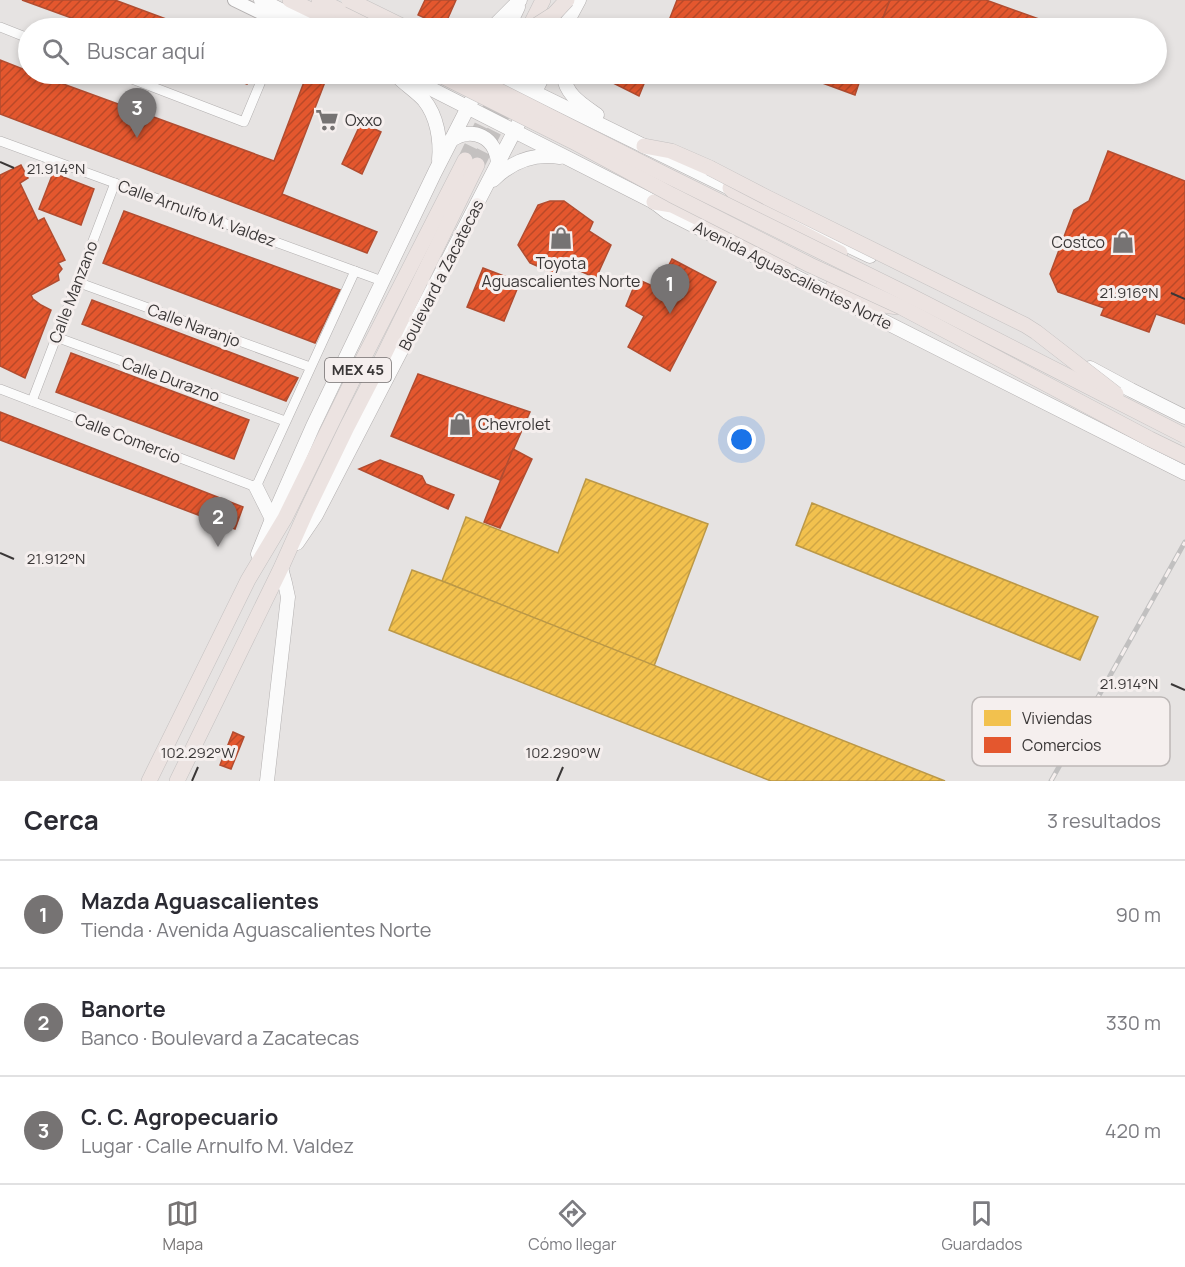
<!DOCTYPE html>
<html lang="es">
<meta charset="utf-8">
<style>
:root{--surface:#fff;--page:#f2f2f3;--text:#2b2b33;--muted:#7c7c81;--line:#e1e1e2;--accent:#767373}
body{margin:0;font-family:Manrope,sans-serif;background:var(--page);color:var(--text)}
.you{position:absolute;left:742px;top:440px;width:21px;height:21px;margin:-15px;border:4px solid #fff;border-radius:50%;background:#1a73e8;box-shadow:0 0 0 9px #1a73e833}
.badge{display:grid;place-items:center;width:39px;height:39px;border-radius:50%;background:var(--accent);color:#fff;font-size:20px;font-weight:700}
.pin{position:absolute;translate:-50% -50px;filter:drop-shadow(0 2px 3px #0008)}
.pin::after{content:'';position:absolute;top:32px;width:21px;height:18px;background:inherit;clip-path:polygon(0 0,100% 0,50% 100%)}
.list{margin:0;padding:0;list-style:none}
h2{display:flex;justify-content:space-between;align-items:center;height:78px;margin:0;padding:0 24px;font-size:26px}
h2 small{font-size:20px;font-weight:400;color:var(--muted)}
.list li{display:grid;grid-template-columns:39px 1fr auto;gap:18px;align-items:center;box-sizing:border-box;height:108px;padding:0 24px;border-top:2px solid var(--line)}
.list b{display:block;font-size:22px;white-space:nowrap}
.list p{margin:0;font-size:20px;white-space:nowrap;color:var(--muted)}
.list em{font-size:20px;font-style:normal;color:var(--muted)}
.icon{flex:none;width:33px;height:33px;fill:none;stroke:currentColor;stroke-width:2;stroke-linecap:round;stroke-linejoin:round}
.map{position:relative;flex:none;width:1185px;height:781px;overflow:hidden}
.search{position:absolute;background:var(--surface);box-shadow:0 3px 9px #0003;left:18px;right:18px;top:18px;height:66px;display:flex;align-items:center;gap:15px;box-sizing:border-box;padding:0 21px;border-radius:33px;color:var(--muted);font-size:22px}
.sheet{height:402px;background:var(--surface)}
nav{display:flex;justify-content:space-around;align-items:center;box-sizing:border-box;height:84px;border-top:2px solid var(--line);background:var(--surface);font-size:16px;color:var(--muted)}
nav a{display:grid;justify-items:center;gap:3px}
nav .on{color:var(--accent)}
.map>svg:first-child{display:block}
.homes{fill:url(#homes-hatch);stroke:#bb9847;stroke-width:1.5}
.shops{fill:url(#shops-hatch);stroke:#b14d31;stroke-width:1.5}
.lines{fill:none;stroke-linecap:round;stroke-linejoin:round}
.primary-tunnel{stroke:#c4c1c0;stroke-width:15;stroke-dasharray:15 8;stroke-linecap:butt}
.minor-casing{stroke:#b2afaf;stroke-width:10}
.tertiary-casing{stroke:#b2afaf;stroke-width:14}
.secondary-casing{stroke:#b2afaf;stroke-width:15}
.primary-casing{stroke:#c4c1c1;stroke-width:16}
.minor{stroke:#fbfbfb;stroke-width:9}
.tertiary{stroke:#fbfbfb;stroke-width:12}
.secondary{stroke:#fbfbfb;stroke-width:14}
.primary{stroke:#ece3e1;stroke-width:15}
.rail-casing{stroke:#c1c0c0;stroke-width:5}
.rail{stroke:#f5efee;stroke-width:3;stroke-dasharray:9;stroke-linecap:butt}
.primary-bridge-casing{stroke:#c4c1c1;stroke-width:16;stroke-linecap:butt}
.primary-bridge{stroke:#ece3e1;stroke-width:15}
.ticks{fill:none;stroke:#3a3737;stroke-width:2}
.labels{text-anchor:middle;stroke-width:6;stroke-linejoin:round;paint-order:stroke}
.shield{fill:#f5efee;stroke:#726e6e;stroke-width:1.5}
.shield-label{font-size:15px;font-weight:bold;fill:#3a3737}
.poi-label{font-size:16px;fill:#3a3737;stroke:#f5efee;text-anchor:start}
.street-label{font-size:16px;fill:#3a3737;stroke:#f5efee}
.key{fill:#f5efee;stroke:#bdb8b7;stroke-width:1.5}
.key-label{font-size:16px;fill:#3a3737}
.ticks-label{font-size:15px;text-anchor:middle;fill:#3a3737;stroke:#f5efee;stroke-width:6;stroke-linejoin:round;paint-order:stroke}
</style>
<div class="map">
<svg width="1185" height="781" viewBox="0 0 1185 781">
<defs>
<pattern id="homes-hatch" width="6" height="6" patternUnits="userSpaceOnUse" patternTransform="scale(1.5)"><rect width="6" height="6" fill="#f2c14e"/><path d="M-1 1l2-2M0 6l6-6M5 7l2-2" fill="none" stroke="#d0a645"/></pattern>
<pattern id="shops-hatch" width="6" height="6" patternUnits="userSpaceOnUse" patternTransform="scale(1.5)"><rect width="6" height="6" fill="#e4572e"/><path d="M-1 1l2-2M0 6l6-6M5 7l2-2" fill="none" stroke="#ba4928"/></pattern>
</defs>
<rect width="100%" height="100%" fill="#e6e3e2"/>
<g class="homes">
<polygon points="586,479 708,524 654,666 442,581 466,517 558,553"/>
<polygon points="812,503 1098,617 1080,660 796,545"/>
<polygon points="412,570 442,581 945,781 771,781 389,630"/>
</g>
<g class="shops">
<polygon points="22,0 115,0 166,19 163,28 99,28"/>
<polygon points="425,0 456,0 444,27 418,15"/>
<polygon points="677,0 890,0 879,28 680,28 668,23"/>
<polygon points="890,0 986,0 1064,28 924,28 902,22 900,28 879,28"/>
<polygon points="621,19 643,26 646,28 618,28"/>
<polygon points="0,60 28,71 28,74 36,74 274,161 307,74 325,82 282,194 377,232 367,253 0,114"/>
<polygon points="219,74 251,74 247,84"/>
<polygon points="603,74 648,74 639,96 601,77"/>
<polygon points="798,74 862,74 855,95"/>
<polygon points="361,123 381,132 362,174 342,164"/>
<polygon points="1108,151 1185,181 1185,324 1156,314 1149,332 1101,315 1104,308 1058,292 1050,274 1074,210 1089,201"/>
<polygon points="21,165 28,178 20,183 38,221 44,218 65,260 58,263 62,269 58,274 59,280 31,295 33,299 41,305 51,310 25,378 0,366 0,175"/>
<polygon points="53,173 94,189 81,225 39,209"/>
<polygon points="550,201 564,201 593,222 589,231 611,245 596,278 562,263 557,275 530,263 518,245 538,205"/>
<polygon points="124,211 340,290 315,343 103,263"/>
<polygon points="672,259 716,282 670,371 628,347 644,316 626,306 637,279 657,288"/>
<polygon points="483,268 520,282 504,321 467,307"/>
<polygon points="92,300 298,378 286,401 82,324"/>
<polygon points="71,353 249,420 234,459 56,392"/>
<polygon points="418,374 530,412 500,480 391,436"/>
<polygon points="0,412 243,507 235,529 0,440"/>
<polygon points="513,449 532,459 500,528 484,522"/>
<polygon points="380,460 422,476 426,484 454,495 448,509 359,469"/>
<polygon points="233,732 244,737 231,769 220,765"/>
</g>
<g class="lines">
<g class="primary-tunnel">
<polyline points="465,160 499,90"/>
<polyline points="477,165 523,74"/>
</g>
<g class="minor-casing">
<g id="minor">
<polyline points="0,27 28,38"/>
<polyline points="119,74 244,122 264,74"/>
<polyline points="0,141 382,281"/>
<polyline points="77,282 310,367"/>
<polyline points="56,337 285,421"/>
<polyline points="0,389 256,487 355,271"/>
<polyline points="32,401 115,183"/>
</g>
</g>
<g class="tertiary-casing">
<polyline id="tertiary" points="234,0 285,25 306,23"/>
</g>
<g class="secondary-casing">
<g id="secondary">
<polyline points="261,0 316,28"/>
<polyline points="492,28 520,0"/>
<polyline points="508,28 518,7"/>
<polyline points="564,28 579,0"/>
<polyline points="402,74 654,202 667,212 1185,473"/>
<polyline points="497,74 740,193"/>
<path d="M563 74C566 95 580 103 597 115"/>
<path d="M398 77C406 85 417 92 424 100 437 116 441 140 439 160"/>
<path d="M450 141C472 125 497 137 498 165"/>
<path d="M493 180C511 162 534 153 560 157"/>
<polyline points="768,207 870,256"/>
<polyline points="1090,368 1131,390 1185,417"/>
<polyline points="256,487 272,519"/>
<polyline points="297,543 316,515 544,74"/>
<polyline points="258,554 272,519 313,426 435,172 485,74"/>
<polyline points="267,781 288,597 285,583 281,568 283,564"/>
</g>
</g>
<g class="primary-casing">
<g id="primary">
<polyline points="290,0 348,28"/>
<polyline points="319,0 376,28"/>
<polyline points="529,28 543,0"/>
<polyline points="644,146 671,151 710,168"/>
<polyline points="730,188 742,201 840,253"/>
<polyline points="654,202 672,205 790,263"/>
<polyline points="834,284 877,304 898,307"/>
<polyline points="149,781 248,580 285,518 360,365 465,160"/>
<polyline points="177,781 281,568 307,510 347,427 378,367 477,165"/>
</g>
</g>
<use href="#minor" class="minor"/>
<use href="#tertiary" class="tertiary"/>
<use href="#secondary" class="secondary"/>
<use href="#primary" class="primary"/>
<g class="rail-casing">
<polyline id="rail" points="1051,781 1185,542"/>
</g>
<use href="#rail" class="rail"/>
<g class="primary-bridge-casing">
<g id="primary-bridge">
<polyline points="349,0 406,28"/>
<polyline points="532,28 554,14 567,0"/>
<polyline points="438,74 572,141 672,195 810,265 901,307 1150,439 1185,456"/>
<polyline points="466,74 666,175 907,294 1185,436"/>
<polyline points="710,168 768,198 1025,325 1036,332 1116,394"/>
</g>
</g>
<use href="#primary-bridge" class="primary-bridge"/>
</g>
<path class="ticks" d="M0 162 14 168M1171 293 1185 299M0 553 14 559M1171 684 1185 690M192 781 198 767M557 781 563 767"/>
<defs>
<g id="supermarket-bare" transform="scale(1.8)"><path d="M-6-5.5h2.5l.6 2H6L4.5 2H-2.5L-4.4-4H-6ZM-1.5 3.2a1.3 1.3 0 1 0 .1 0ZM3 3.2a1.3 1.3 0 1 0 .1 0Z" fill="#767373" stroke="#f5efee" stroke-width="2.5" paint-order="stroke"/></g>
<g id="shop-bare" transform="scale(1.8)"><path d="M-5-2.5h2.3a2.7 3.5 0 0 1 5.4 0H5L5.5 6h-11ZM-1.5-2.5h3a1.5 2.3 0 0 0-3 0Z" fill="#767373" stroke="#f5efee" stroke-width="2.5" paint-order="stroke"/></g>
</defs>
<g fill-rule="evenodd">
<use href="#supermarket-bare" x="327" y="120"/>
<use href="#shop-bare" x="561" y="238"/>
<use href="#shop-bare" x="1123" y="242"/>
<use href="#shop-bare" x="460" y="424"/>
</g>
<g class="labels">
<rect class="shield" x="325" y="358" width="66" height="24" rx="4.5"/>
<g class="shield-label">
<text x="358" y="375">MEX 45</text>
</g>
<g class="poi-label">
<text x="345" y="126">Oxxo</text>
<text x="1105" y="248" text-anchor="end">Costco</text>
<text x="561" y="269" text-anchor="middle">Toyota<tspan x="561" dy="18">Aguascalientes Norte</tspan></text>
<text x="478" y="430">Chevrolet</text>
</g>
<g class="street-label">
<text transform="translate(197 213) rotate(20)" y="6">Calle Arnulfo M. Valdez</text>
<text transform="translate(441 275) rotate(-63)" y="6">Boulevard a Zacatecas</text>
<text transform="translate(793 275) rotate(27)" y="6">Avenida Aguascalientes Norte</text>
<text transform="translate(73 292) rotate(-69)" y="6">Calle Manzano</text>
<text transform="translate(194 325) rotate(20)" y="6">Calle Naranjo</text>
<text transform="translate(171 379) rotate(20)" y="6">Calle Durazno</text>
<text transform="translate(128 438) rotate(21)" y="6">Calle Comercio</text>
</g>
</g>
<rect x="972" y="697" width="198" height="69" rx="9" class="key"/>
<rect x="984" y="710" width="27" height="16" fill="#f2c14e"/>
<rect x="984" y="737" width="27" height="16" fill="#e4572e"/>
<g class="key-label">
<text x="1022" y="724">Viviendas</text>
<text x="1022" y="751">Comercios</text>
</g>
<g class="ticks-label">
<text x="56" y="174">21.914°N</text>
<text x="1129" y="298">21.916°N</text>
<text x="56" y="564">21.912°N</text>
<text x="1129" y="689">21.914°N</text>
<text x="198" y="758">102.292°W</text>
<text x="563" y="758">102.290°W</text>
</g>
</svg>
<div class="you"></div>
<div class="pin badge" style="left:670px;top:314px">1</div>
<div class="pin badge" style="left:218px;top:547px">2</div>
<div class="pin badge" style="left:137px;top:138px">3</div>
<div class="search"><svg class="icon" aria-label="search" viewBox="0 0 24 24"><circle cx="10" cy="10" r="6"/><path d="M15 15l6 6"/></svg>Buscar aquí</div>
</div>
<section class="sheet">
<h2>Cerca<small>3 resultados</small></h2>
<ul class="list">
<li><span class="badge">1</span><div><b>Mazda Aguascalientes</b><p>Tienda · Avenida Aguascalientes Norte</p></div><em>90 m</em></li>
<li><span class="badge">2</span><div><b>Banorte</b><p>Banco · Boulevard a Zacatecas</p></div><em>330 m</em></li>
<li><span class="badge">3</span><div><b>C. C. Agropecuario</b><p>Lugar · Calle Arnulfo M. Valdez</p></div><em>420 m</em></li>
</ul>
</section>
<nav>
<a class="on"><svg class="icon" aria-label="map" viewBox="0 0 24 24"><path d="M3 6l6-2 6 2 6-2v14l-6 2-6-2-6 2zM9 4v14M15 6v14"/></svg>Mapa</a>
<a><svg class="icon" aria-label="directions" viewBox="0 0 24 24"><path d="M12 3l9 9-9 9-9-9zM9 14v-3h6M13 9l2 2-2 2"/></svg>Cómo llegar</a>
<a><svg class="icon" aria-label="saved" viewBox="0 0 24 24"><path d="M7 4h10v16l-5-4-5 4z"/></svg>Guardados</a>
</nav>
